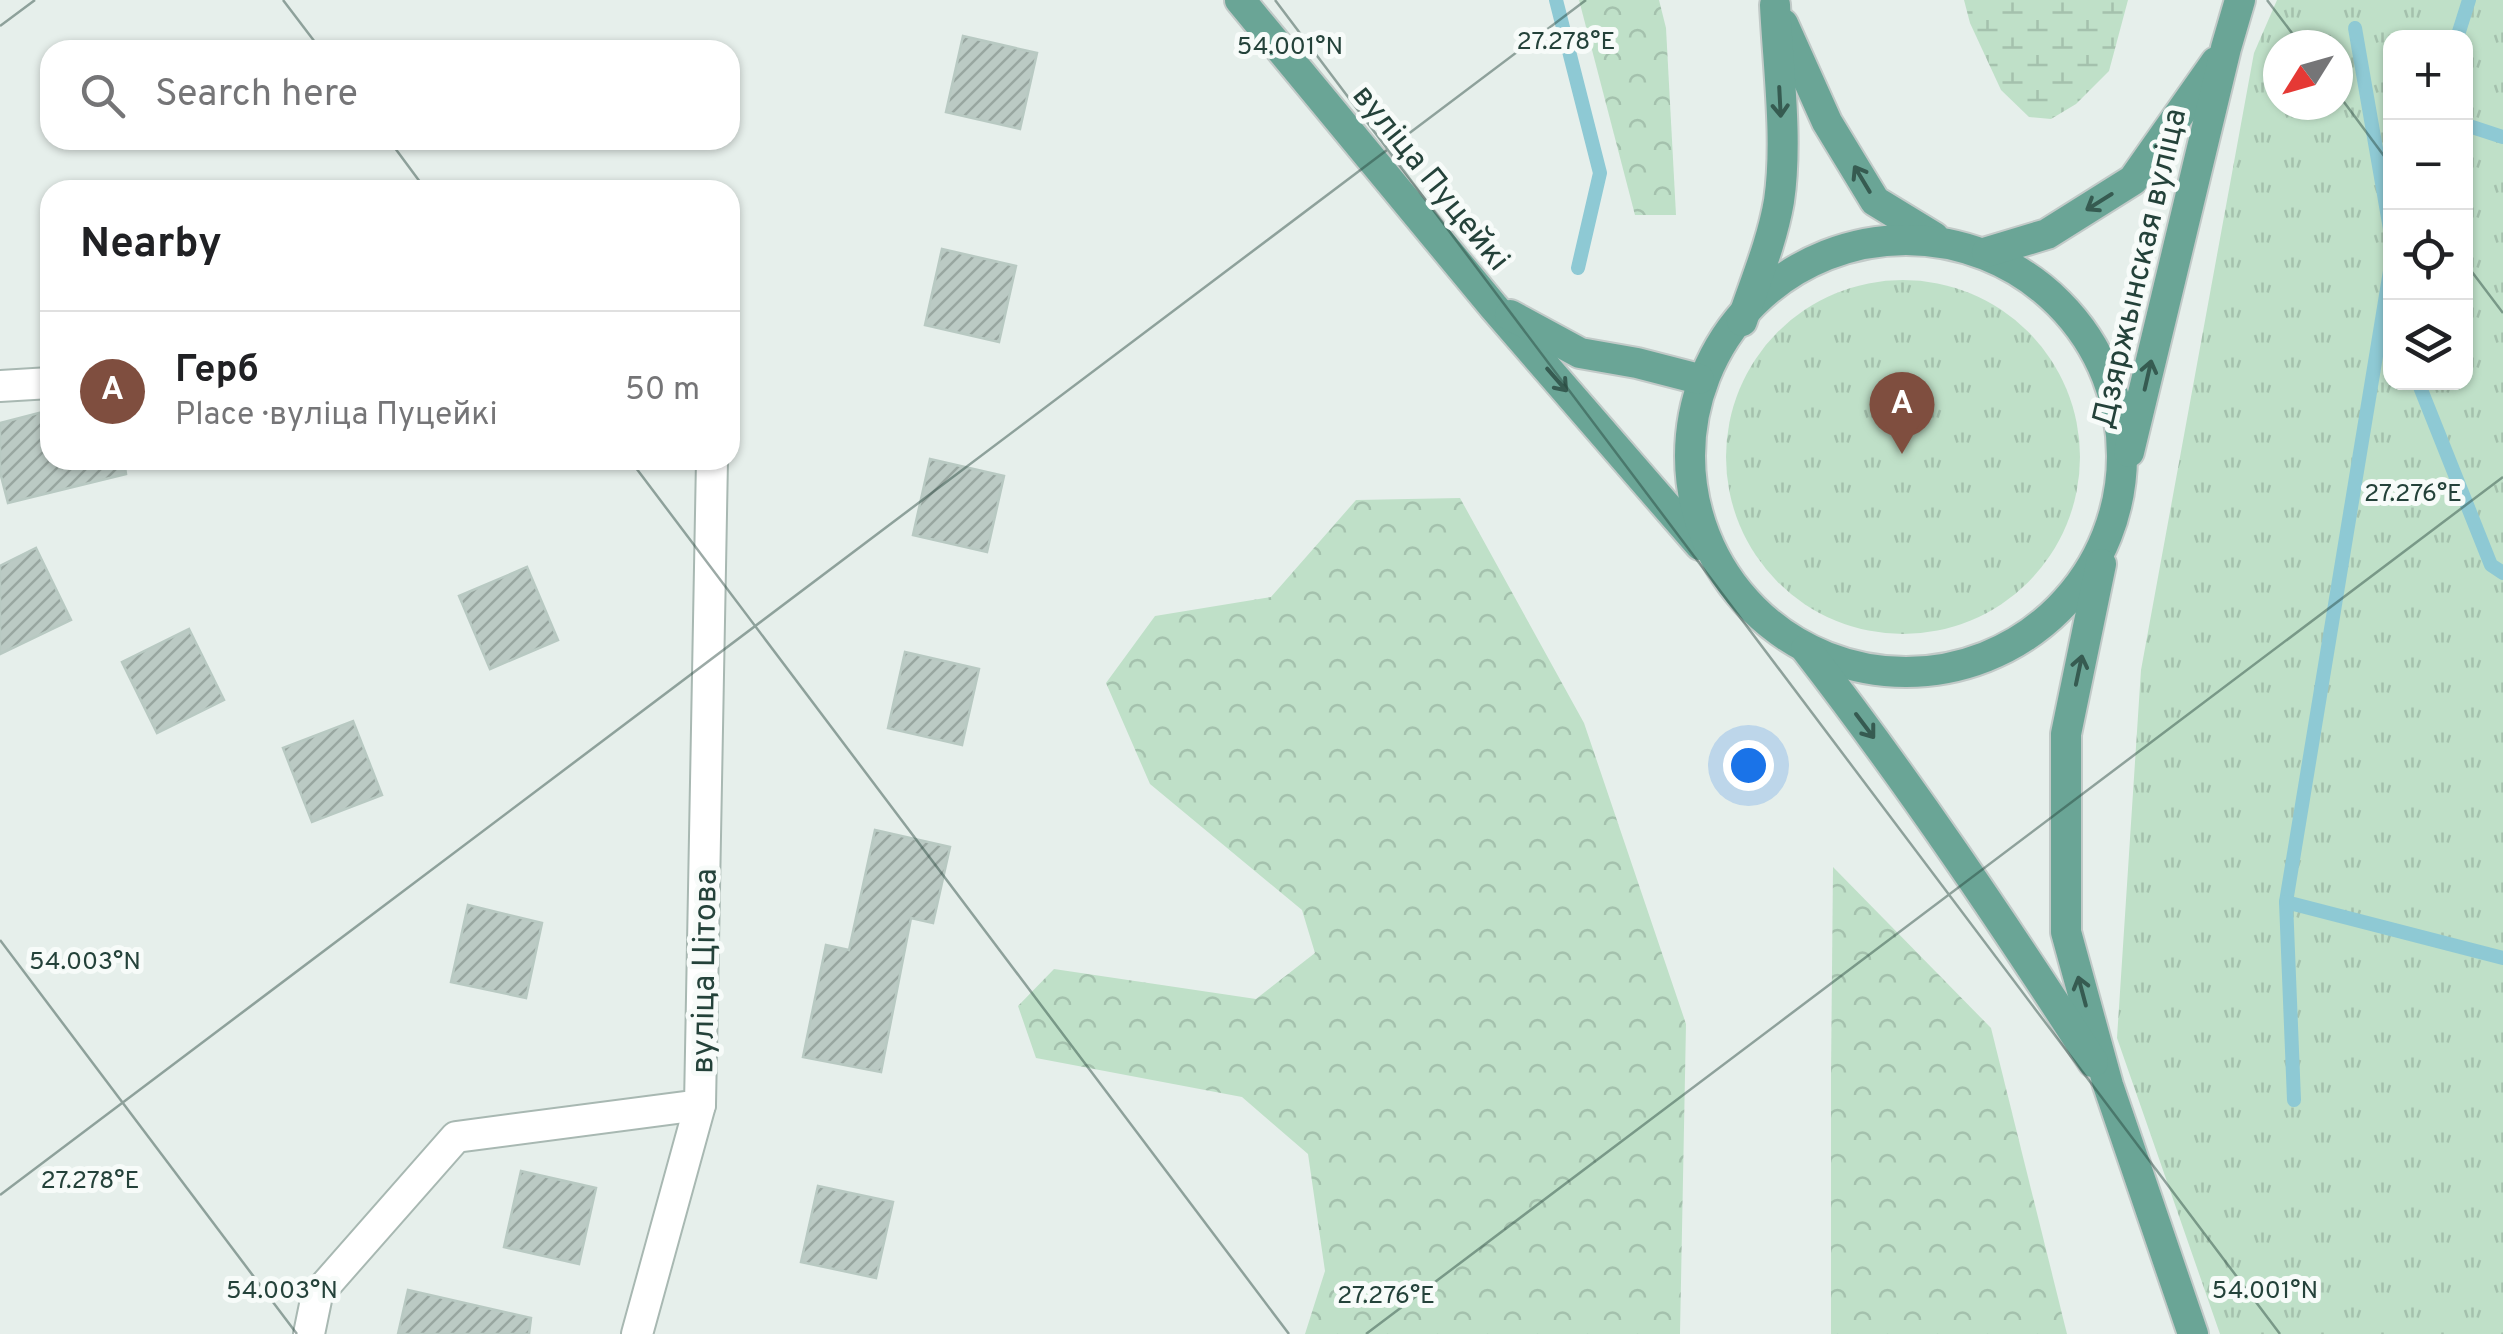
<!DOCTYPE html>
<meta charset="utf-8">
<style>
:root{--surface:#fff;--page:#f2f2f2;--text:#202124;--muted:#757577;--line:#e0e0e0;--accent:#7f4e3f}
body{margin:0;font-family:Overpass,sans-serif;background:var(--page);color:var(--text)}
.controls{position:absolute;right:30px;top:30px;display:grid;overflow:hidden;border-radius:20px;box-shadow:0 2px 8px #0004}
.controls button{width:90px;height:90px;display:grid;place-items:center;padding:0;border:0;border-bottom:2px solid var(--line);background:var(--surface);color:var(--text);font:50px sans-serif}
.compass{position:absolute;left:2263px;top:30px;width:90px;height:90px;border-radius:50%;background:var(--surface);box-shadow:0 2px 8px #0004;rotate:233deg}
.you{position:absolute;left:1748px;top:765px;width:35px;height:35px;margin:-25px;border:8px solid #fff;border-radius:50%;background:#1a73e8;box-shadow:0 0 0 15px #1a73e833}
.badge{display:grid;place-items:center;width:65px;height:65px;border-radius:50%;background:var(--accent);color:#fff;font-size:32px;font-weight:700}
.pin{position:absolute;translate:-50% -82px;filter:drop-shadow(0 2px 5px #0008)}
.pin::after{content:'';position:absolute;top:52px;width:35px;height:30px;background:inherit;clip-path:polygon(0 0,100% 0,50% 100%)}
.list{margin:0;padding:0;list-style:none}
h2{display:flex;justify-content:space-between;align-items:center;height:130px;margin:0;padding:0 40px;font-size:42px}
h2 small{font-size:32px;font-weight:400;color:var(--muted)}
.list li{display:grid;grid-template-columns:65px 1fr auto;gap:30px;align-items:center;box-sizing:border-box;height:160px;padding:0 40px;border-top:2px solid var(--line)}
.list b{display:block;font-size:38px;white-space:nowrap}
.list p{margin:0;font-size:32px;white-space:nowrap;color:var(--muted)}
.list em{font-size:32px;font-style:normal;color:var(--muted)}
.icon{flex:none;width:55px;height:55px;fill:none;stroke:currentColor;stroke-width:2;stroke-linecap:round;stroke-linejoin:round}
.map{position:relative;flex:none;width:2503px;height:1334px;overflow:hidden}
.search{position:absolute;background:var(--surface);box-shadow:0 2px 8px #0004;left:40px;top:40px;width:700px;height:110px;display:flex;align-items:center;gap:25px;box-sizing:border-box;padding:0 35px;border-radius:30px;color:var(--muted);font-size:38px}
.panel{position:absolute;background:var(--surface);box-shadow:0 2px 8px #0004;left:40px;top:180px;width:700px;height:290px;border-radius:30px}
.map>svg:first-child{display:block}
.grass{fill:url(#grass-tufts);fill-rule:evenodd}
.forest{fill:url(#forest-crowns)}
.wetland{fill:url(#wetland-marsh)}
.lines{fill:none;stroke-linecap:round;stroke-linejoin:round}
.stream{stroke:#8ec9d4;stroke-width:14}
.building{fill:url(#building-hatch);stroke:#b8c9c2;stroke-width:2.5}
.minor-casing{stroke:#a8b8b2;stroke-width:34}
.major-casing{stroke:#c2cac8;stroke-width:34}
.minor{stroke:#fff;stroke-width:30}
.major{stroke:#6aa596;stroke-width:30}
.oneway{stroke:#365b51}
.ticks{fill:none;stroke:#24423a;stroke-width:2.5;stroke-opacity:0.45}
.labels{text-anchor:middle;stroke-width:10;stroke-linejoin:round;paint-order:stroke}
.street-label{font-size:32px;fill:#24423a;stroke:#f7fbf9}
.ticks-label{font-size:25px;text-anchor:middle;fill:#24423a;stroke:#f7fbf9;stroke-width:10;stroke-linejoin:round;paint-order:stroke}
</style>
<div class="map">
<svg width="2503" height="1334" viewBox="0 0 2503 1334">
<defs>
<pattern id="grass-tufts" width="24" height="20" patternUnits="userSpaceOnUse" patternTransform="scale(2.5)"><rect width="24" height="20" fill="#bfe0c8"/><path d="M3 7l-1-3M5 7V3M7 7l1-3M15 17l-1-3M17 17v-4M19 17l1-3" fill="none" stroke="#a4c1ad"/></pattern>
<pattern id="forest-crowns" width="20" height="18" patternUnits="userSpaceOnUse" patternTransform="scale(2.5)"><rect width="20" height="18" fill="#bfe0c8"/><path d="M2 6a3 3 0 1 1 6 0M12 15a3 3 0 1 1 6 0" fill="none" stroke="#a4c1ad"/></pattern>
<pattern id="wetland-marsh" width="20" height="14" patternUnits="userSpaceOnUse" patternTransform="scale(2.5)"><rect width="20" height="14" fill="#bfe0c8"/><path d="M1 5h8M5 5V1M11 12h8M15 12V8" fill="none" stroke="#a4c1ad"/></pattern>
<pattern id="building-hatch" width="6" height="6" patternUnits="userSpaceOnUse" patternTransform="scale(2.5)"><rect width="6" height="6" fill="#bbcac4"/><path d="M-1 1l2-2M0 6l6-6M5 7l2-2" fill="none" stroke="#98a6a0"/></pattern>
</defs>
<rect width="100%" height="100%" fill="#e6efeb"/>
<g class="grass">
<path d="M2277 0H2503V1334H2220L2117 1038 2141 670 2254 53ZM2390 38H2466V382H2390ZM2278 45H2338V105H2278Z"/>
<circle cx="1903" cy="457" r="177"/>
</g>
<g class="forest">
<polygon points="1579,0 1659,0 1666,28 1676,215 1635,215"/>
<polygon points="1460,498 1584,723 1686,1024 1680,1334 1305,1334 1325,1271 1308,1154 1242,1097 1036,1058 1018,1006 1054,969 1256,999 1315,953 1302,910 1150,784 1106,683 1155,616 1271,597 1356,500"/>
<polygon points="1833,867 1991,1028 2067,1334 1831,1334 1831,1074"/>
</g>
<polygon class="wetland" points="1964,0 2128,0 2109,71 2076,104 2051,119 2029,117 2001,90 1970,23"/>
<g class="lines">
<g class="stream">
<polyline points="1556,0 1600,173 1578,268"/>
<polyline points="2355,28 2390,229"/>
<polyline points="2457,38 2469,0"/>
<polyline points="2466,125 2503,137"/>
<polyline points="2418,382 2491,565 2503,573"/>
<polyline points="2286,902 2390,271"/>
<polyline points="2294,1100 2286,902 2503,958"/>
</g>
</g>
<g class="building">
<polygon points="963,36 1037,53 1020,129 946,112"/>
<polygon points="942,249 1016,266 999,342 925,325"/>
<polygon points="50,410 50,460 124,460 126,474 8,503 0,472 0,423"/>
<polygon points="930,459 1004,476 987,552 913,535"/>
<polygon points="36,548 71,620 0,654 0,566"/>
<polygon points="527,567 558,640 490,669 459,596"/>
<polygon points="189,629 224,700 157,733 122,662"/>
<polygon points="905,652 979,669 962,745 888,728"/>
<polygon points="353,721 382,795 312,822 283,748"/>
<polygon points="875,830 950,847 933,923 911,918 881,1072 803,1057 826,945 849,950"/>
<polygon points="468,905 542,923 526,998 451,982"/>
<polygon points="521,1171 596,1188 579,1264 504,1247"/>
<polygon points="818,1186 893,1202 876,1278 801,1262"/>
<polygon points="408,1290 531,1318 529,1334 398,1334"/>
</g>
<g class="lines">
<g class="minor-casing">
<g id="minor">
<polyline points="0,386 50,383"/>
<polyline points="309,1334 317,1295 456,1137 700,1105 712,460"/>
<polyline points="637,1334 700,1105"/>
</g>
</g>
<g class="major-casing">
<g id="major">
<polyline points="1240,0 1493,306 1700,545"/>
<polyline points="1783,24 1827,122 1875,201 1934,237"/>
<circle cx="1906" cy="456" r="216"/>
<polyline points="1987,252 2047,234 2133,180 2216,62"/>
<polyline points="1510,315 1580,353 1637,363 1699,379"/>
<path d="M1742 321C1755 282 1772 242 1779 201 1788 141 1778 66 1775 5"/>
<polyline points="2129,452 2226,48 2240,0"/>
<polyline points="2101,564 2066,734 2066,932 2108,1085 2193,1334"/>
<path d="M1806 649C1909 782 2002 921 2093 1062"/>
</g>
</g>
<use href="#minor" class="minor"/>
<use href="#major" class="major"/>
</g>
<defs><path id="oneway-shaft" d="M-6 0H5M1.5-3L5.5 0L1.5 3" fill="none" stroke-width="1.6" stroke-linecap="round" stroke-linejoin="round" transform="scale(2.5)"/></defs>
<g class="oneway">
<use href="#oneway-shaft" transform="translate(1780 102) rotate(87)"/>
<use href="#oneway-shaft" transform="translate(1862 179) rotate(-121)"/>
<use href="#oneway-shaft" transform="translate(2099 202) rotate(148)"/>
<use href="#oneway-shaft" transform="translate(2148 375) rotate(-77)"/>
<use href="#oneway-shaft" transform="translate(1557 380) rotate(49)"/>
<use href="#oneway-shaft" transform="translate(2079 670) rotate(-78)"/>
<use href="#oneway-shaft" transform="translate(1865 726) rotate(53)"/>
<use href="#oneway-shaft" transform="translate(2082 991) rotate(-105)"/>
</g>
<path class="ticks" d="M283 0 321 50M1275 0 2280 1334M2267 0 2301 45M0 26 35 0M2338 94 2390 164M389 140 426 190M2466 264 2503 313M630 460 1289 1334M0 940 297 1334M0 1195 1586 0M1366 1334 2503 477"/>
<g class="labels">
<g class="street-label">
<text transform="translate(1432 177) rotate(51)" y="11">вуліца Пуцейкі</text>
<text transform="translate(2138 268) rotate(-77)" y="11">Дзяржынская вуліца</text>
<text transform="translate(703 971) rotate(-89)" y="11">вуліца Цітова</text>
</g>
</g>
<g class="ticks-label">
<text x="1566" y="49">27.278°E</text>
<text x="1290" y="54">54.001°N</text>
<text x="2413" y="501">27.276°E</text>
<text x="85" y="969">54.003°N</text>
<text x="90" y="1188">27.278°E</text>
<text x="282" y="1298">54.003°N</text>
<text x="2265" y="1298">54.001°N</text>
<text x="1386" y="1303">27.276°E</text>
</g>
</svg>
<div class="controls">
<button>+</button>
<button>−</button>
<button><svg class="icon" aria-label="locate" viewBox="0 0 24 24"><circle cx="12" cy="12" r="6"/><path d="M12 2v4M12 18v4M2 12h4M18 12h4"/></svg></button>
<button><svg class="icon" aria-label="layers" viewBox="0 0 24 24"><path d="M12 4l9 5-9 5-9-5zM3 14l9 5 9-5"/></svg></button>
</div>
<svg class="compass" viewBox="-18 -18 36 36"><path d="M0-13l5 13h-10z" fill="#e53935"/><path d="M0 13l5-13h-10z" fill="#757577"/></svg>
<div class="you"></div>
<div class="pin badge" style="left:1902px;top:454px">A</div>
<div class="search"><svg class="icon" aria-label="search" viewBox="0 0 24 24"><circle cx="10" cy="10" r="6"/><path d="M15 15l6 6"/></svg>Search here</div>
<section class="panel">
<h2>Nearby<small></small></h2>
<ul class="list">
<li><span class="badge">A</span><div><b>Герб</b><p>Place · вуліца Пуцейкі</p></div><em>50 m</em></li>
</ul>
</section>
</div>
